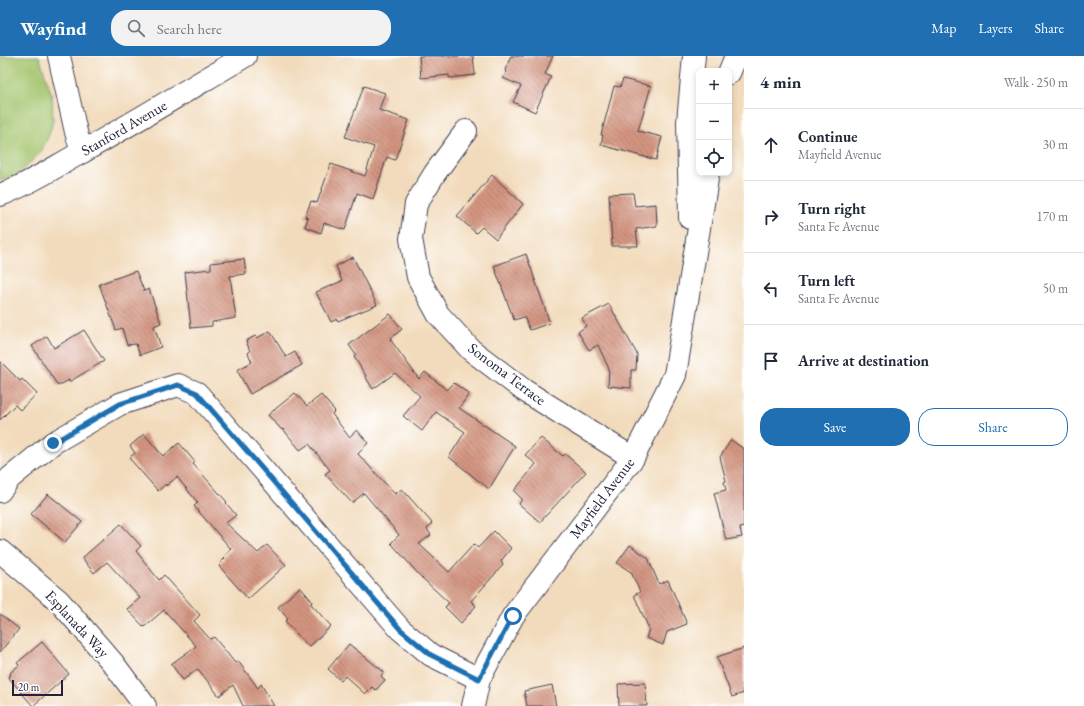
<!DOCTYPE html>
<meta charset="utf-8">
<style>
:root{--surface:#fff;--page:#f2f2f3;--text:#1f2937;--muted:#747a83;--line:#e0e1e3;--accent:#1f6fb2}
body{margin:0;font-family:"EB Garamond",serif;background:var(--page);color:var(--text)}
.controls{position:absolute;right:12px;top:12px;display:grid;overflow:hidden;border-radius:8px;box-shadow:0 2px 6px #0003}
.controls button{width:36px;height:36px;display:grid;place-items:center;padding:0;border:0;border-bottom:1px solid var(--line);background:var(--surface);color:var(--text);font:20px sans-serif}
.scale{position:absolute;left:12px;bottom:10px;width:51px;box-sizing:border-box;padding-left:4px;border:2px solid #22223b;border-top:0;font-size:11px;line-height:14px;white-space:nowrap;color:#22223b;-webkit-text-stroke:3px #fff;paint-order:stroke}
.stop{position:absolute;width:12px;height:12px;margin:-9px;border:3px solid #1f6fb2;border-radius:50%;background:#fff}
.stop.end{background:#1f6fb2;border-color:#fff;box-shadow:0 1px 4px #0008}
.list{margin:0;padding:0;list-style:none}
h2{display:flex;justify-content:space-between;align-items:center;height:52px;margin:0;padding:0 16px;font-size:17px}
h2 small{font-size:13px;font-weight:400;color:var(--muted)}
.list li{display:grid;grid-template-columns:26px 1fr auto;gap:12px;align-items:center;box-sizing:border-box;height:72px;padding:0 16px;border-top:1px solid var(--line)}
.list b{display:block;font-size:15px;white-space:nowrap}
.list p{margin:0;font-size:13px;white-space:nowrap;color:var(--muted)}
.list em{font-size:13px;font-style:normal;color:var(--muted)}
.actions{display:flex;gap:8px;padding:12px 16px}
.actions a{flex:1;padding:9px 0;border:1px solid var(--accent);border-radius:16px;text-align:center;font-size:14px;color:var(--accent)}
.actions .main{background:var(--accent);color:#fff}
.icon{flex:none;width:22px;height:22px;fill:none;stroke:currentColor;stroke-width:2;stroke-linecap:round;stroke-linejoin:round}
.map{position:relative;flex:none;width:744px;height:650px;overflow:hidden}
header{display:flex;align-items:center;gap:24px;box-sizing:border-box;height:56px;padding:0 20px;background:var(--accent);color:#fff}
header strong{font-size:19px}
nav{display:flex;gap:22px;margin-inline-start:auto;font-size:14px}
.search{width:280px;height:36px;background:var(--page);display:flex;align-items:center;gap:10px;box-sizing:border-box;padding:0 14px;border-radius:16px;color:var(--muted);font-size:15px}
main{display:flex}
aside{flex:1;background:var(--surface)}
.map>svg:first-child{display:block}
.green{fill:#a4c56d;stroke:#637454}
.building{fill:url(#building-back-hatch)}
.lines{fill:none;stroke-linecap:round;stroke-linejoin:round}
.minor-casing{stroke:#413e4e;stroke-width:24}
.minor{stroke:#fff;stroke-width:22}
.route{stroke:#1f6fb2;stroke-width:5}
.labels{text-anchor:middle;stroke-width:4;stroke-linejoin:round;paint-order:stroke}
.street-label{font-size:15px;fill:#22223b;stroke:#fff}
</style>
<header>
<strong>Wayfind</strong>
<div class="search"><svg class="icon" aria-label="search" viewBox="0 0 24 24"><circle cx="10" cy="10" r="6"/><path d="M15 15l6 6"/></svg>Search here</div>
<nav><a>Map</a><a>Layers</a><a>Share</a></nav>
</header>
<main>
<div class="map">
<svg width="744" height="650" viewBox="0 0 744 650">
<defs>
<pattern id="building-back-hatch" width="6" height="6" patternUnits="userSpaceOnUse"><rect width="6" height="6" fill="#d39480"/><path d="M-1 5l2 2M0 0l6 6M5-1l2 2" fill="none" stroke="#ab786a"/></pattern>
</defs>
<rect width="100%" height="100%" fill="#fff"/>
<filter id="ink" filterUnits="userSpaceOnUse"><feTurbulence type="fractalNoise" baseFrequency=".025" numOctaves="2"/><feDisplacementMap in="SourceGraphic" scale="8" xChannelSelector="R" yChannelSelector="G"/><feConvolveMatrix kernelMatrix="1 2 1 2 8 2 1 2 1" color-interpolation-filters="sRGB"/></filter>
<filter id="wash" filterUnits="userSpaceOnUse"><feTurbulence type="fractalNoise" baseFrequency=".012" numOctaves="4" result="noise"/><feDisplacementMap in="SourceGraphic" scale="16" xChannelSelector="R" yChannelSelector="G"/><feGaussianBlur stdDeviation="0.9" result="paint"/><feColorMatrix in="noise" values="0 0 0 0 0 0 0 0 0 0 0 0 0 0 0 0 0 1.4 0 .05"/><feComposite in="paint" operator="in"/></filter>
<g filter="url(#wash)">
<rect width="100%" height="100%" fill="#f2dbbc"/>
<polygon class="green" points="0,0 39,0 52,40 53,65 49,79 42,94 29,108 14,121 0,125"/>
<g id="blocks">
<g class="building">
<polygon points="419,0 473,0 475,19 449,22 449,19 421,22"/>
<polygon points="511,0 553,0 545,18 551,21 535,56 513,46 521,30 503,22 507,15 505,14"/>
<polygon points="623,23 651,30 638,75 662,81 656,104 601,89 603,79 601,79 614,30 620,31"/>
<polygon points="364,30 385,37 379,54 409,64 395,104 387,101 373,143 357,137 345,174 324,167 321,177 305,171 308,162 305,161 311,145 317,147 331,108 365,120 374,91 345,81"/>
<polygon points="492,119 523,148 496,183 482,171 476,177 457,160"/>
<polygon points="633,137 635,150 656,148 657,170 636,173 638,190 612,190 609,138"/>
<polygon points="526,198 550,267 530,274 524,261 514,264 494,210"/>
<polygon points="353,201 377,249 338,265 337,263 331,266 316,236 342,225 336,210"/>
<polygon points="244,203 246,218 230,220 236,262 212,266 212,270 191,272 185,216 211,213 211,207"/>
<polygon points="136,215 144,235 149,233 161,267 154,270 161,291 140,299 136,288 127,289 122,272 116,274 99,228"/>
<polygon points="609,248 637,298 636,314 631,314 631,332 608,330 609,313 598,289 589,294 578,276 586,270 582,262"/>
<polygon points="390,258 402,273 390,283 419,323 425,316 447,334 454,327 469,338 459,352 515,390 489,433 449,401 465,376 436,356 422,375 403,360 420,340 395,317 373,333 365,320 366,320 354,301 356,299 349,289"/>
<polygon points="84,274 104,305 69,326 69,324 58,330 32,290 47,280 54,292"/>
<polygon points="270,275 286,301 295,296 302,309 250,338 237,314 252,306 248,297 250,295 246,285 255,280 257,282"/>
<polygon points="0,305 20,325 22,323 37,338 20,354 15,349 0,364"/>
<polygon points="295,337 307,350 321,339 335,355 332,358 349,381 357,374 368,387 358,398 395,438 402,433 432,467 427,473 431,479 419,488 449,516 474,488 478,492 494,475 511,492 501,505 503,509 471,545 476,550 461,567 445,551 449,547 421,521 391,487 399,479 364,437 352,447 325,418 330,414 309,388 300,394 283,373 282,374 268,359"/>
<polygon points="144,378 163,400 179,387 195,406 193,408 227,446 226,447 236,459 226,467 258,497 267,489 286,509 248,543 219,510 221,508 220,507 225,502 224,501 231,493 194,450 198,447 177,421 166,430 166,428 158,435 130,403 131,401 131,400 135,397 130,390"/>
<polygon points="541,382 563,400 565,398 586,416 540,466 519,448 522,443 514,435 536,408 525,399"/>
<polygon points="731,384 744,393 744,471 740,472 742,481 726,484 714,437 726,434 724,426 726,425 720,401"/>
<polygon points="48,438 82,466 65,486 31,458"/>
<polygon points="121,468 141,490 136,495 159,524 164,519 200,559 194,565 210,583 214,581 235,607 238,605 258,632 261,628 274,650 243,650 233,629 219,640 198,613 183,624 171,608 196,590 164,554 144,571 127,553 140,542 107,506 94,517 82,502"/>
<polygon points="630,489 648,502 659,528 668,524 687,568 667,576 663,589 646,582 649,573 634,539 640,536 631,516 617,507"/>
<polygon points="300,531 312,545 311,548 331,570 309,591 285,565 288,563 278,551"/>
<polygon points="0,558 19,573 0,596"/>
<polygon points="42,586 69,618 33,650 8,621 11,619 10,617 19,609 17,607"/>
<polygon points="349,588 384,616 381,620 385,624 376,634 372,631 365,638 345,620 341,625 328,613"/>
<polygon points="744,592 744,637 732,641 717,601"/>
<polygon points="645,627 647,650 619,650 618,628"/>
<polygon points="552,629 556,650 527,650 524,635"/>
</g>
</g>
</g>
<g filter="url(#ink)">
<use href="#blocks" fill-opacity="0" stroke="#413e4e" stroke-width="1"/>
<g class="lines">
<g class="minor-casing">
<g id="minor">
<polyline points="59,0 76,76 82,96"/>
<polyline points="729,17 736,0"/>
<polyline points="466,75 435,117 416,148 411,183 418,221 438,258 471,294 525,335 633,402"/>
<path d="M0 139C30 128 56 110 84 95 138 64 191 32 245 0"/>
<polyline points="690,162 688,66 694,0"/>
<polyline points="0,435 10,422 53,387 120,348 178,329 197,337 400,573 431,599 479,623"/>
<polyline points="0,495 59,545 113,607 145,650"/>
<polyline points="473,650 479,623 513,560 633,402 675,319 708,117"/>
</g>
</g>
<use href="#minor" class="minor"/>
</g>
</g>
<g class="lines" filter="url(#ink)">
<polyline class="route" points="53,387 120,348 178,329 197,337 400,573 431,599 479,623 513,560"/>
</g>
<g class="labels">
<g class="street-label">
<text transform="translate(124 72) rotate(-30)" y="5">Stanford Avenue</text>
<text transform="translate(507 318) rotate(37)" y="5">Sonoma Terrace</text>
<text transform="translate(602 442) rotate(-53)" y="5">Mayfield Avenue</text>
<text transform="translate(77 568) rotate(47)" y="5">Esplanada Way</text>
</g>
</g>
</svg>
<div class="controls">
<button>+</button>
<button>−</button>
<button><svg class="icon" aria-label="locate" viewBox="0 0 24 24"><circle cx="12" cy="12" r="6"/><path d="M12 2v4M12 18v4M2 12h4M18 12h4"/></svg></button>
</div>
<div class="scale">20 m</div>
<div class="stop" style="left:513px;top:560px"></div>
<div class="stop end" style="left:53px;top:387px"></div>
</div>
<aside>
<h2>4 min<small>Walk · 250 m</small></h2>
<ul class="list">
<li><svg class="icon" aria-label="ahead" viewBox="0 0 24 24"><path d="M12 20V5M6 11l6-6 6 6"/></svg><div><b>Continue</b><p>Mayfield Avenue</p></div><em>30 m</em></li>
<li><svg class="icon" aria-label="right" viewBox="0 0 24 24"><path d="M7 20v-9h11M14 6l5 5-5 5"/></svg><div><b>Turn right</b><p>Santa Fe Avenue</p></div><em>170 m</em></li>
<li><svg class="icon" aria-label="left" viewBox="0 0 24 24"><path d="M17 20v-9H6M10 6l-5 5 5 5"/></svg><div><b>Turn left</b><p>Santa Fe Avenue</p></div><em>50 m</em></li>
<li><svg class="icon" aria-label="arrive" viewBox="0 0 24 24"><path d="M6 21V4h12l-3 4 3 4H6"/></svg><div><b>Arrive at destination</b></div></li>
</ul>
<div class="actions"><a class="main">Save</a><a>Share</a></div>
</aside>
</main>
